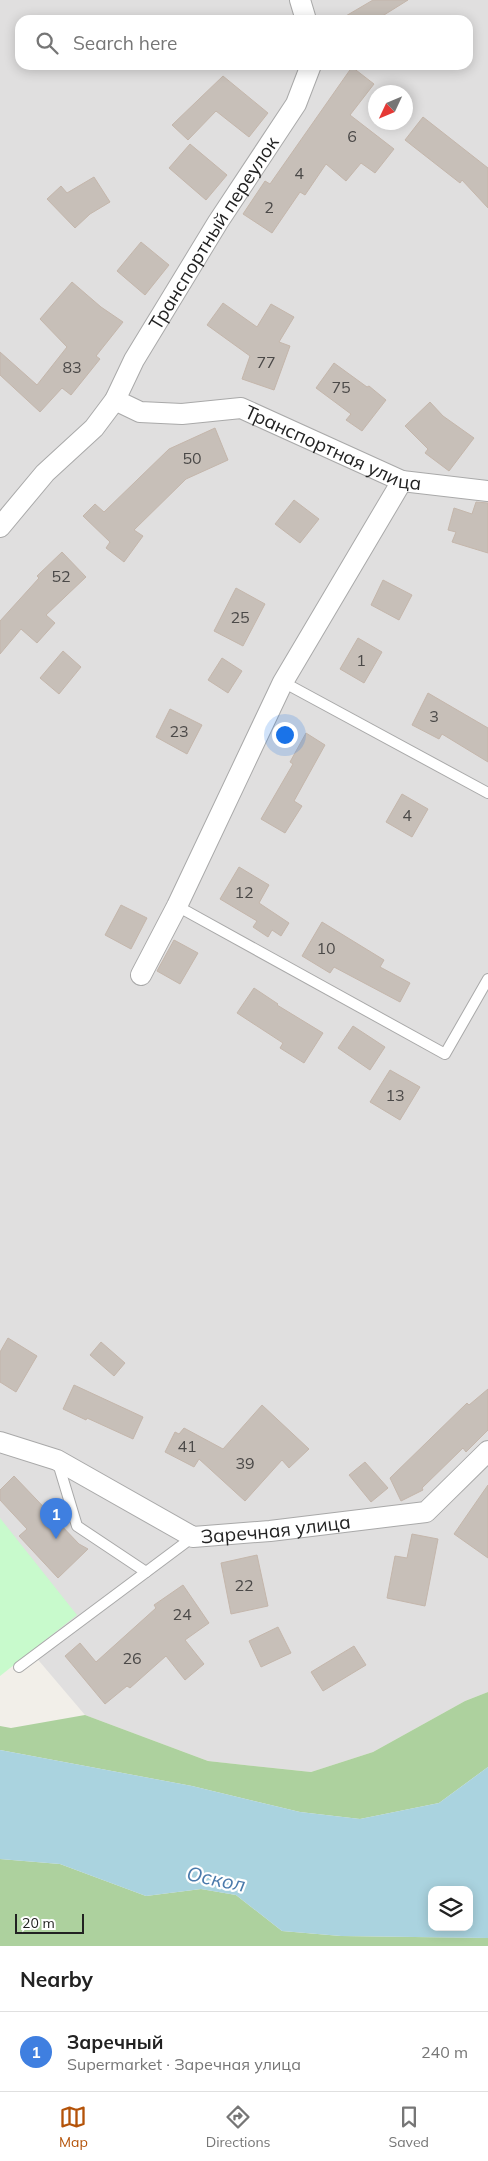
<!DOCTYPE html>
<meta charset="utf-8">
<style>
:root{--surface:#fff;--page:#f2f2f2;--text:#222;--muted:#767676;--line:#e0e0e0;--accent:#b45309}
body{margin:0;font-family:Mulish,sans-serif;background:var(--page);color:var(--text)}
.controls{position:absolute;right:15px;bottom:15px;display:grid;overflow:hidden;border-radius:10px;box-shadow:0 2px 12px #0003}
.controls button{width:45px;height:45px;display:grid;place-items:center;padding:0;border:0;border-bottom:1px solid var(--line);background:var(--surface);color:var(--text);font:25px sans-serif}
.compass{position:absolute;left:368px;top:85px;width:45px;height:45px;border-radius:50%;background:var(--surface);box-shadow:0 2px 12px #0003;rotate:226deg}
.scale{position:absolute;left:15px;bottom:12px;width:69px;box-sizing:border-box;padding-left:5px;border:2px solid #222;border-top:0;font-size:14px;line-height:18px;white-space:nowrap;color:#222;-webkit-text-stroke:4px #fff;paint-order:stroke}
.you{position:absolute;left:284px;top:734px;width:18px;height:18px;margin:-12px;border:4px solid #fff;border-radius:50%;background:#1a73e8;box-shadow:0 0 0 8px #1a73e833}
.badge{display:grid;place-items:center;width:32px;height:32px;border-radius:50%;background:var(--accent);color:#fff;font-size:16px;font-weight:700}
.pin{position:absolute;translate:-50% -41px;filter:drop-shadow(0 1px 2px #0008)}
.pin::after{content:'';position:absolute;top:26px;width:18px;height:15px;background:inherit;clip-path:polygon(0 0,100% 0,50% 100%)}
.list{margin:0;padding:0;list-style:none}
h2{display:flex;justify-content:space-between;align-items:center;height:65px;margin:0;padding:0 20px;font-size:21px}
h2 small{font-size:16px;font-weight:400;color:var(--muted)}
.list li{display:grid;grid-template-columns:32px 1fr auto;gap:15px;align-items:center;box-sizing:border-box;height:80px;padding:0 20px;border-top:1px solid var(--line)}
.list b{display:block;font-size:19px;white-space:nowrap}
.list p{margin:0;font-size:16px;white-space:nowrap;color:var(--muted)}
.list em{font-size:16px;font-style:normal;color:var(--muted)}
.icon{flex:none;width:28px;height:28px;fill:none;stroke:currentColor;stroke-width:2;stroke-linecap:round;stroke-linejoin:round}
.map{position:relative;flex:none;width:488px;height:1946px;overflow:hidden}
.search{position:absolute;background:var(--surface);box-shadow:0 2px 12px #0003;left:15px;right:15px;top:15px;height:55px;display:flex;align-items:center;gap:12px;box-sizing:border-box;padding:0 18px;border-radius:15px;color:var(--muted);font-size:19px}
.sheet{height:145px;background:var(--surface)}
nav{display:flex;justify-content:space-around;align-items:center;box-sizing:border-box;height:70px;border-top:1px solid var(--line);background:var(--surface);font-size:14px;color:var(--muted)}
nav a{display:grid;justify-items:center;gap:2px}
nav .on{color:var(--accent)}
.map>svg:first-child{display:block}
.residential{fill:#e0dfdf;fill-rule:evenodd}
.forest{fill:#add19e}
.park{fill:#c8facc}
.water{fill:#aad3df;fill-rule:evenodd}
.building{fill:#c7bfb8;stroke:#c4b6ab}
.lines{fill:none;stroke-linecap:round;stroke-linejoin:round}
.lane-casing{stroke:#a9a9a9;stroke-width:12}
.street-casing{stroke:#a9a9a9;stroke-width:22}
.lane{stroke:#fff;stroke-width:10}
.street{stroke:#fff;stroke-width:20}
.labels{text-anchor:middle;stroke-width:4.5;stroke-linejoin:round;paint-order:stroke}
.number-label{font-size:16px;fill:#4b4948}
.street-label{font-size:19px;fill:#222;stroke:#fff}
.water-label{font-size:20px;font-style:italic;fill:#4a7aab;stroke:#fff}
</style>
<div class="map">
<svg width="488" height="1946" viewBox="0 0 488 1946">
<rect width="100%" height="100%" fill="#f2efe9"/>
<path class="residential" d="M0 0H488V1692L465 1701 373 1752 311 1772 208 1761 85 1715 0 1615ZM20 20H468V65H20ZM376 92H406V122H376Z"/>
<g class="forest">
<polygon points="488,1692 488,1767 439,1803 360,1819 300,1812 192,1786 0,1750 0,1726 11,1728 85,1715 208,1761 311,1772 373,1752 465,1701"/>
<polygon points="0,1859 60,1864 146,1896 201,1889 236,1895 282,1931 341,1936 488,1938 488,1946 0,1946"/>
</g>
<polygon class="park" points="0,1518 77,1615 0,1676"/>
<path class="water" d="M0 1750 192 1786 300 1812 360 1819 439 1803 488 1767V1938L341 1936 282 1931 236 1895 201 1889 146 1896 60 1864 0 1859ZM432 1890H469V1927H432Z"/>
<g class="building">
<polygon points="373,0 408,0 376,20 339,20"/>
<polygon points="352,67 374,84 350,115 394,149 375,173 361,163 346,181 326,164 305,195 300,192 272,233 243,214 265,181 270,184"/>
<polygon points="223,76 268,113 249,137 216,111 188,140 172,125"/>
<polygon points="423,117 488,168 488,208 462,180 460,183 405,140"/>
<polygon points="190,144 227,175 206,200 169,168"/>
<polygon points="94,177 110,202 90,214 75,228 47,199 61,186 67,193"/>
<polygon points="141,242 169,265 145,295 117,271"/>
<polygon points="72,282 101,307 123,322 96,356 100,359 71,395 62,388 40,412 0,375 0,352 37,385 67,347 40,319"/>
<polygon points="223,303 257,327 271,304 294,317 279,342 290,346 274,390 242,379 250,356 207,325"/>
<polygon points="334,363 367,387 369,386 386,400 362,431 346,420 351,414 316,388"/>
<polygon points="430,402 443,416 474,438 449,471 425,453 428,449 405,426"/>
<polygon points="215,428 228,460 186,479 134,530 143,536 124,562 106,548 110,542 83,516 95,504 104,512 169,449"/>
<polygon points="294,500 319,519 300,543 275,524"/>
<polygon points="476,502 488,503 488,553 452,542 456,532 448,530 454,508 472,514"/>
<polygon points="62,552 86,577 46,615 55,623 37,643 21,629 0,654 0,621 39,578 37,576"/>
<polygon points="383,580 412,595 399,620 371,605"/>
<polygon points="236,588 265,604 243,646 214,631"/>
<polygon points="358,638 382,652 364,683 340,669"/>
<polygon points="63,651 81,667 59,694 40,678"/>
<polygon points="222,658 242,671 228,693 208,680"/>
<polygon points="428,693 488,728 488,762 442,734 439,739 412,725"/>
<polygon points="170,709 202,725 187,754 156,737"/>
<polygon points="306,733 325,745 294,801 302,806 285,833 261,819 293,764 290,762"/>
<polygon points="402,794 428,809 412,837 386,822"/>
<polygon points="239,867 269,885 259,903 289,923 281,936 272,930 268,937 253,927 257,921 220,899"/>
<polygon points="121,905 147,918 131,949 105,935"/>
<polygon points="322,922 384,960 380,967 410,983 400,1002 334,967 330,973 302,956"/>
<polygon points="174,940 198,953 180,984 157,971"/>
<polygon points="254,988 278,1004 277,1005 323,1033 304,1063 280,1048 283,1043 237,1013"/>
<polygon points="353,1026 385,1047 370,1070 338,1048"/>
<polygon points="390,1070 420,1087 400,1120 370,1102"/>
<polygon points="8,1338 37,1356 16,1392 0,1382 0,1352"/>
<polygon points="101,1342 125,1363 114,1376 90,1355"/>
<polygon points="74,1385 143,1417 133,1439 87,1418 86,1420 63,1409"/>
<polygon points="488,1389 488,1430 466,1452 463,1448 422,1488 423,1490 401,1501 390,1478 467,1403 469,1405"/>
<polygon points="262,1405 309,1449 289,1468 282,1460 245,1501 199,1459 194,1467 165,1452 175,1432 179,1434 184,1428 223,1449"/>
<polygon points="365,1462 388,1488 371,1502 349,1475"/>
<polygon points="14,1476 79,1544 88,1549 58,1578 19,1536 27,1529 0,1500 0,1490"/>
<polygon points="488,1485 488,1558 454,1534"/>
<polygon points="412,1534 438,1539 425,1606 387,1598 395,1556 407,1558"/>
<polygon points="257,1555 268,1606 231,1614 221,1563"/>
<polygon points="183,1585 209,1623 185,1640 204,1664 185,1680 166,1656 130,1688 127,1686 105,1704 65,1656 80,1643 96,1662 156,1608 154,1605"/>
<polygon points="278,1627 291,1653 261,1667 249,1641"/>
<polygon points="354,1646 366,1665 323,1691 311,1672"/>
</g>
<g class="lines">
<g class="lane-casing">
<g id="lane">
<polyline points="283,682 488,793"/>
<polyline points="177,906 445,1054 488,979"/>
<polyline points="58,1463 77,1526 146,1572"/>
<polyline points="19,1667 193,1537"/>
</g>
</g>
<g class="street-casing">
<g id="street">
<polyline points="300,0 306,20"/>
<path id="s1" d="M115 400 140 412 182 414 241 408 402 481 488 491"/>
<path id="s2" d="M0 527 45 473 94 428 115 400 134 360 218 222 296 104 311 65"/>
<polyline points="141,975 177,906 283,682 402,481"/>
<path id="s3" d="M0 1442 57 1460 193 1537 270 1531 426 1512 488 1451"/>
</g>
</g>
<use href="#lane" class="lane"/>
<use href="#street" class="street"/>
</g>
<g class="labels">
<g class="number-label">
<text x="352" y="142">6</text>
<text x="299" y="179">4</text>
<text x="269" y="213">2</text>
<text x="266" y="368">77</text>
<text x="72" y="373">83</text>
<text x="341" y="393">75</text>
<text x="192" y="464">50</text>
<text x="61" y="582">52</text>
<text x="240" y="623">25</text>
<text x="361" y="666">1</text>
<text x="434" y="722">3</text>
<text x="179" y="737">23</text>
<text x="407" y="821">4</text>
<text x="244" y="898">12</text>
<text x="326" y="954">10</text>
<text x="395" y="1101">13</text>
<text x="187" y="1452">41</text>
<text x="245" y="1469">39</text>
<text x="244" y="1591">22</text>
<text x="182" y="1620">24</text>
<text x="132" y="1664">26</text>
</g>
<g class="street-label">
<text dy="7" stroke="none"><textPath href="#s2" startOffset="366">Транспортный переулок</textPath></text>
<text dy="7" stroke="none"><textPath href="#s1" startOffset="230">Транспортная улица</textPath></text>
<text dy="7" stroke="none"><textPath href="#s3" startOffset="299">Заречная улица</textPath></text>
</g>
<g class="water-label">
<text transform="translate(216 1879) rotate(12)" y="7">Оскол</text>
</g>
</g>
</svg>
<div class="controls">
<button><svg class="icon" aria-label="layers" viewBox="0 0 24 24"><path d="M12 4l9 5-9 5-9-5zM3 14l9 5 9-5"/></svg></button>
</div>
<svg class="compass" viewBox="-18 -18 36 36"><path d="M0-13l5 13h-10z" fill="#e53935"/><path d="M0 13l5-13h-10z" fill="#767676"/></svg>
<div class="scale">20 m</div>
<div class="you"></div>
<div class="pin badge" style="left:56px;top:1539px;background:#3f7fe0">1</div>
<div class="search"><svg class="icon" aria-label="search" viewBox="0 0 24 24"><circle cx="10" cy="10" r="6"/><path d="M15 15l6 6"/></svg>Search here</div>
</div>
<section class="sheet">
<h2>Nearby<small></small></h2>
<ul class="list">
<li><span class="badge" style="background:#3f7fe0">1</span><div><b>Заречный</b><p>Supermarket · Заречная улица</p></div><em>240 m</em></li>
</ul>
</section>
<nav>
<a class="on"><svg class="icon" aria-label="map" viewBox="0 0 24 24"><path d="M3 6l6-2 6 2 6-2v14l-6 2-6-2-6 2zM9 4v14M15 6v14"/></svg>Map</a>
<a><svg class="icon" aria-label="directions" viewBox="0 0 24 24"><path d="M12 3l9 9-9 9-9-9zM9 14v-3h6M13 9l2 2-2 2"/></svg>Directions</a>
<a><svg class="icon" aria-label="saved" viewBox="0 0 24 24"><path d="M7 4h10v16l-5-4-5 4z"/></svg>Saved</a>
</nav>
